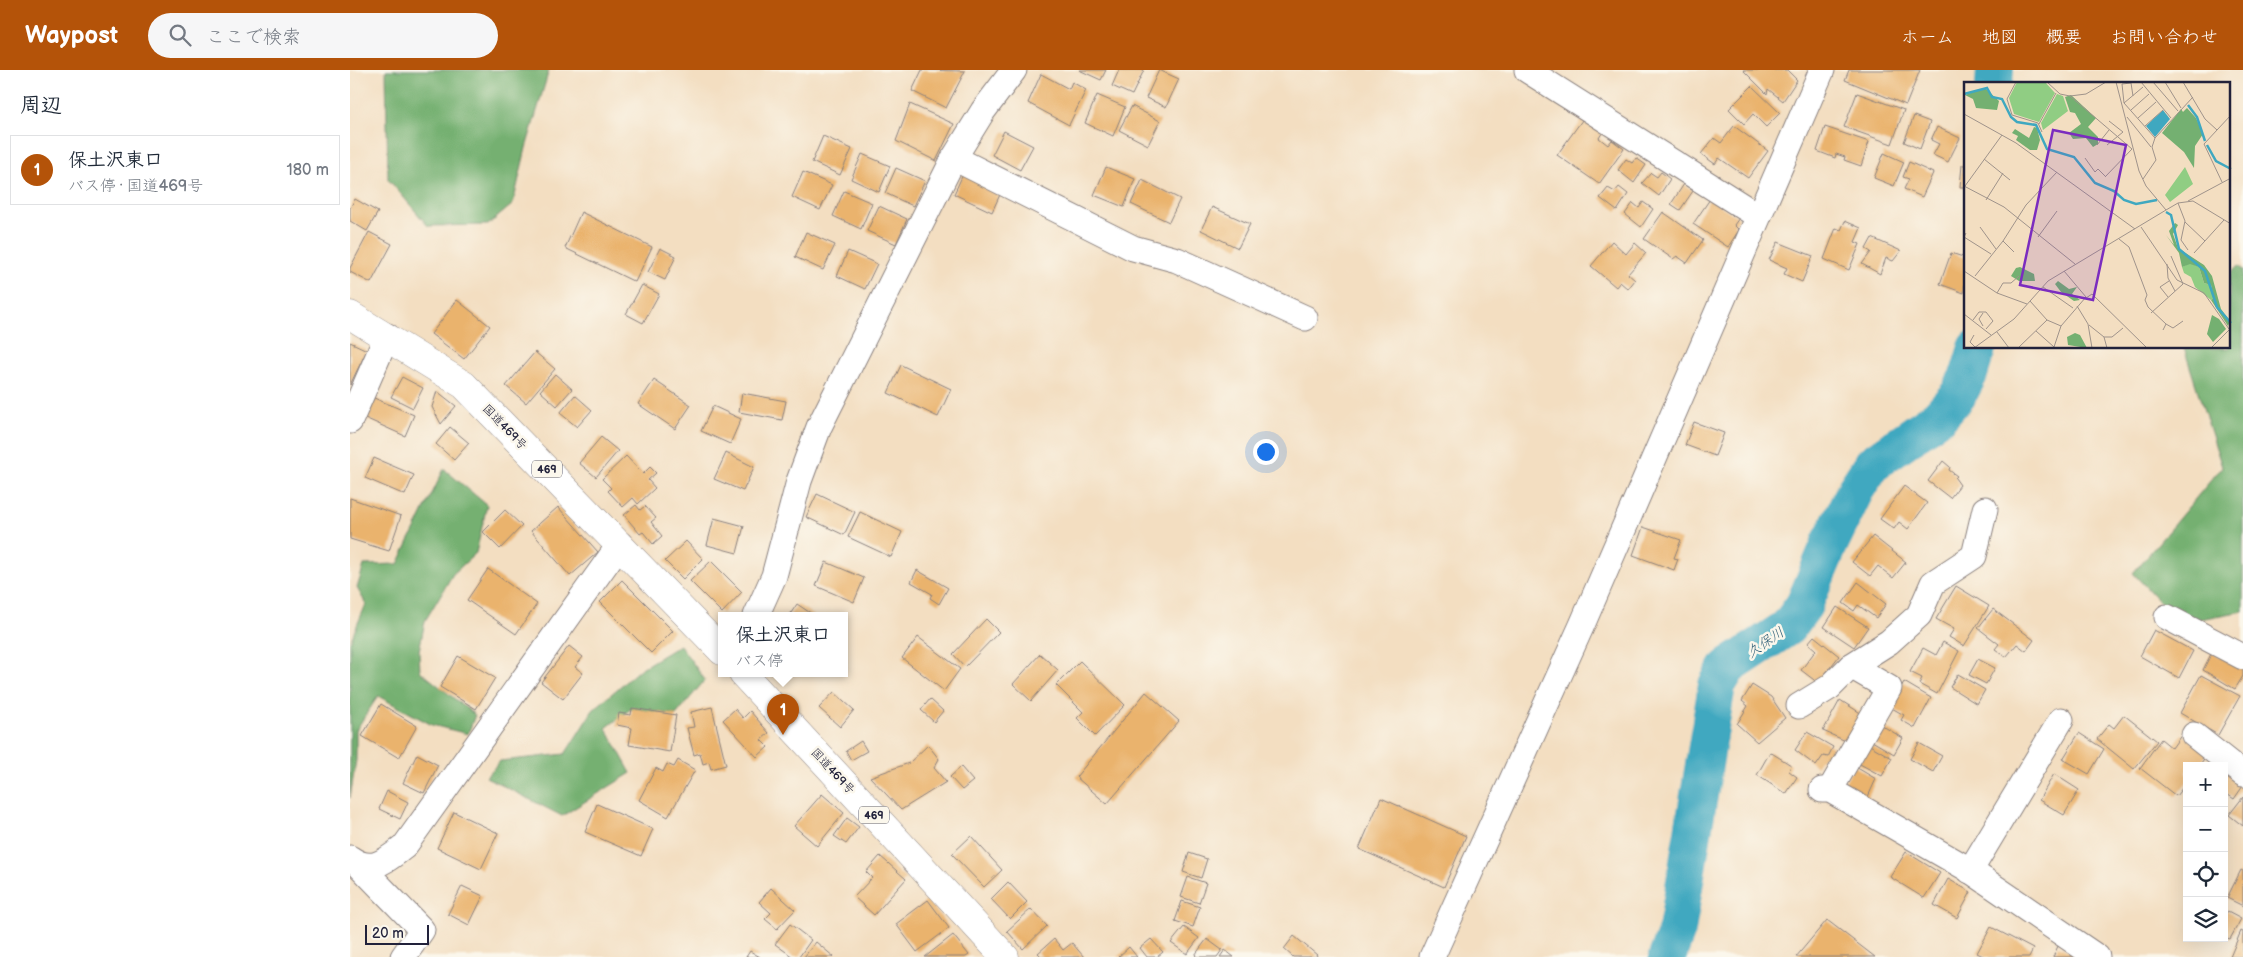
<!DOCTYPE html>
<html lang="ja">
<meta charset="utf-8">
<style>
:root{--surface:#fff;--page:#f6f6f7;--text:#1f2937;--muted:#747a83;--line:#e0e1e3;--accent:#b45309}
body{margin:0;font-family:"Balsamiq Sans","Klee One",sans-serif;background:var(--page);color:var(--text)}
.controls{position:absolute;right:15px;bottom:15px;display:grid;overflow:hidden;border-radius:0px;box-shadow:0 5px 20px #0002}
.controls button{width:45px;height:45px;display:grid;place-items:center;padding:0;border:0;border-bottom:1px solid var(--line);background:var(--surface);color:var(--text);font:25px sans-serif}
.scale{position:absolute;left:15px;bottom:12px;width:64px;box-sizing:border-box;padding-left:5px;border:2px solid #22223b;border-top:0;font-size:14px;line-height:18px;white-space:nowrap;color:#22223b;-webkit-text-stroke:4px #fbf7ec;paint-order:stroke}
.you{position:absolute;left:915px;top:381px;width:18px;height:18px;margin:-12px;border:4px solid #fff;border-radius:50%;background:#1a73e8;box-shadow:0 0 0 8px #1a73e833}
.badge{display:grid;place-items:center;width:32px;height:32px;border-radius:50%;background:var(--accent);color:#fff;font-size:16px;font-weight:700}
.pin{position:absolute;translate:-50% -41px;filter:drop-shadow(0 1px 2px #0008)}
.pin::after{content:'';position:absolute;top:26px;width:18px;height:15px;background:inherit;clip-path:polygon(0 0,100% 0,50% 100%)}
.popup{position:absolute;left:368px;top:542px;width:130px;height:65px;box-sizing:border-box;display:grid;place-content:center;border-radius:0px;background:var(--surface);filter:drop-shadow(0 1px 4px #0005);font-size:16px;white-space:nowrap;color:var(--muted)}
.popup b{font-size:19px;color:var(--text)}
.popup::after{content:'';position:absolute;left:50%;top:100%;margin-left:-10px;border:10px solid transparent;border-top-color:var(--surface)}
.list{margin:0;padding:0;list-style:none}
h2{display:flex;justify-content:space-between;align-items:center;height:65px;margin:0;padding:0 20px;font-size:21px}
h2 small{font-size:16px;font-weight:400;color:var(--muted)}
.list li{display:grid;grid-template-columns:32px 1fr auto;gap:15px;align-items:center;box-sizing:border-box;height:70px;margin:0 10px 10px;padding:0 10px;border:1px solid var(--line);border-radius:0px}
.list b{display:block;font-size:19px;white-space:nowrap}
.list p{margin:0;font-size:16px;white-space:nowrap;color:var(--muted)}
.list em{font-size:16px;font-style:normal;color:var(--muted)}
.icon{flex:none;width:28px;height:28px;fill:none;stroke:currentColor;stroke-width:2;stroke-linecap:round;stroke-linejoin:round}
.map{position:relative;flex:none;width:1893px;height:887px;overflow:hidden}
header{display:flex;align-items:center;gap:30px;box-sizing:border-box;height:70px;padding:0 25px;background:var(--accent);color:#fff}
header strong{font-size:24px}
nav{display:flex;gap:28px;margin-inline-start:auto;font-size:18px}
.search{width:350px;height:45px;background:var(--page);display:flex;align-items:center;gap:12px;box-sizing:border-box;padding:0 18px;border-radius:28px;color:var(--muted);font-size:19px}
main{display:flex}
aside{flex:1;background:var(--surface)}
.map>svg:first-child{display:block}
.forest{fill:#74b071;stroke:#4b6956}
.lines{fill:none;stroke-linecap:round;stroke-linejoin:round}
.river{stroke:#3fa8c0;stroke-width:38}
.building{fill:#eab36d}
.minor-casing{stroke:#8a807e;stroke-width:27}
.highway-casing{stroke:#8a807e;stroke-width:29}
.minor{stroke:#fff;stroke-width:25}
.highway{stroke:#fff;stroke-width:28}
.labels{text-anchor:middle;stroke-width:5;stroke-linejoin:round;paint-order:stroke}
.shield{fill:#fbf7ec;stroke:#636270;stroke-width:1}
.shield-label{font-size:11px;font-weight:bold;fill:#22223b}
.street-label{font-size:12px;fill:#22223b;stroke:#fbf7ec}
.water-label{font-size:14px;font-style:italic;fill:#2f5e77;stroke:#fbf7ec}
.inset-river{fill:none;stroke:#3fa8c0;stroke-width:2.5}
.inset-road{fill:none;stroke:#9f938b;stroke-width:1}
.view{fill:#7b2cbf;fill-opacity:0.15;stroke:#7b2cbf;stroke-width:2.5}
.inset-edge{fill:none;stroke:#22223b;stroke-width:2.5}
</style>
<header>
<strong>Waypost</strong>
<div class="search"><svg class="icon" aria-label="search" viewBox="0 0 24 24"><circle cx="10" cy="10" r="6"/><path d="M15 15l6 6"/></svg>ここで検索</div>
<nav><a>ホーム</a><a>地図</a><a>概要</a><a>お問い合わせ</a></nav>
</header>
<main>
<aside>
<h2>周辺<small></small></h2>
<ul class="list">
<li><span class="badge">1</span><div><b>保土沢東口</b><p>バス停 · 国道469号</p></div><em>180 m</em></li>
</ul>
</aside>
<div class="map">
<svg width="1893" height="887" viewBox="0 0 1893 887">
<rect width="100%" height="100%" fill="#fbf7ec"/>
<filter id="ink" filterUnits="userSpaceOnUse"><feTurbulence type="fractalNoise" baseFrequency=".02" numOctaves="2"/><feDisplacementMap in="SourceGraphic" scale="10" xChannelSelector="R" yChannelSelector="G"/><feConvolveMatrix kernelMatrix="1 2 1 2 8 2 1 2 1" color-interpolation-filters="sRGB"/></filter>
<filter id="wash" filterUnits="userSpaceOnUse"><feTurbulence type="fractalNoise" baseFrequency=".0096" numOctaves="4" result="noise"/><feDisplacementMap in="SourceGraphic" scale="20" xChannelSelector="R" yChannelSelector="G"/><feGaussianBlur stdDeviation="1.12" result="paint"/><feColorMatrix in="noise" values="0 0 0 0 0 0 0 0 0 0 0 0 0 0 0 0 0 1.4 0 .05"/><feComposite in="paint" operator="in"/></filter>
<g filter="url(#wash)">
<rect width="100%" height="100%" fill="#f3dec1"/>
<g class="forest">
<polygon points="36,0 199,0 176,78 163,134 138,155 78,156 38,109"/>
<polygon points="1888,196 1893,200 1893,541 1829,553 1783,503 1872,397 1834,278 1879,278 1879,205"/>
<polygon points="94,399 137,435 126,483 103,504 75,551 69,581 70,601 125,645 118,664 82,655 28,626 6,660 6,690 0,728 0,572 16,534 7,518 14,495 48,494"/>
<polygon points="330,575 355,610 326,645 282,638 256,658 281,703 212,746 136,707 150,691 215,684 243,640 290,599"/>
</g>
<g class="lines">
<g class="river">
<polyline points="1644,14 1645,0"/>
<polyline points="1317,887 1327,860 1367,615 1378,597 1438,557 1454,535 1480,473 1506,419 1523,393 1588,347 1608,325 1619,304 1627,278"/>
</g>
</g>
<g id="blocks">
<g class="building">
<polygon points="572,0 615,1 596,38 562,21"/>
<polygon points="729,0 756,0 751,10"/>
<polygon points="769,0 794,0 782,25 762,16"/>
<polygon points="809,0 829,9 816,37 796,28"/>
<polygon points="1393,0 1437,0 1447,10 1433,31 1418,19 1417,24"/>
<polygon points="1499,0 1570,0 1556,35 1495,10"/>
<polygon points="691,4 719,19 722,12 736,20 719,55 678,33"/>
<polygon points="1402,16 1430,43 1416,57 1403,44 1394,54 1379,39"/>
<polygon points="1507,23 1554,40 1542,74 1494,57"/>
<polygon points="747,25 775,37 763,66 735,53"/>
<polygon points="560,34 604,54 586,91 546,71"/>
<polygon points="782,36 810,51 798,75 769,60"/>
<polygon points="1235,46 1254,60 1249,68 1258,75 1262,70 1274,79 1249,114 1207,85"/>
<polygon points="1564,46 1580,52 1570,79 1554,72"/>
<polygon points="1384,56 1418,81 1398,108 1369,88 1365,94 1351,84 1364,68 1371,73"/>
<polygon points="1475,57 1519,72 1511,96 1494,90 1495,87 1486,84 1485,88 1467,81"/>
<polygon points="1587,57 1610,68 1598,92 1583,85 1589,74 1581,70"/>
<polygon points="654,61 683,76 670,100 642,85"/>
<polygon points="473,66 502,79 490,105 462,92"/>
<polygon points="1534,83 1554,92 1544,116 1524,108"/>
<polygon points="512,84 540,96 529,122 501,109"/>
<polygon points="1286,88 1296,95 1284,113 1268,100 1276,89 1282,93"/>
<polygon points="1559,92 1583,103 1572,127 1554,119 1559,109 1553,107"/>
<polygon points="1612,95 1616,95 1616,117 1610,117"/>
<polygon points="756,97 785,109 774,137 744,125"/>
<polygon points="546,98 575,111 563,136 535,123"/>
<polygon points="615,100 653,118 642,142 604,124"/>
<polygon points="453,102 482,115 470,140 442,127"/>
<polygon points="1311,102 1320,109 1309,126 1292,113 1301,103 1307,107"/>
<polygon points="792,110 830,129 819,152 781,134"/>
<polygon points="1334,114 1343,121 1330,140 1321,134"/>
<polygon points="1269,117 1278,124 1267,141 1250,128 1258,118 1265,122"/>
<polygon points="494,121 522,133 511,159 483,146"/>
<polygon points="5,129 28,142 17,161 0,151 0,138"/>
<polygon points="1360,129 1389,148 1384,155 1389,160 1378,177 1343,154"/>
<polygon points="1293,132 1303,139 1291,157 1275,144 1283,133 1289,138"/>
<polygon points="529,136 557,149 546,174 517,161"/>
<polygon points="862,137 900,154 888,178 851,160"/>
<polygon points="231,142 302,177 285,212 215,178"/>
<polygon points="1313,142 1353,170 1337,193 1327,186 1323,189 1294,169"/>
<polygon points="1495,151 1511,158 1505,172 1510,174 1499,200 1474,189 1486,158 1491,160"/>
<polygon points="19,162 42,174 21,213 0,202 0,198"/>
<polygon points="456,162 485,175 473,200 445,187"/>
<polygon points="1522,168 1551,181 1543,191 1536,188 1530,204 1512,194 1521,182 1516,179"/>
<polygon points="1262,171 1276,184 1285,173 1296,183 1278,204 1285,210 1278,219 1270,212 1266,217 1241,196"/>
<polygon points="1428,172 1463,186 1452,212 1434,204 1437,198 1419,190"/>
<polygon points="310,178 326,186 315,210 298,202"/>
<polygon points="498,181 527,194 515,219 487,206"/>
<polygon points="1601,183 1616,188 1614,223 1590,214"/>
<polygon points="292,215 309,224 293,253 276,244"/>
<polygon points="107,230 140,256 114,289 81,264"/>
<polygon points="0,272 17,280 0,315"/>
<polygon points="185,282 205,299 176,333 156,316"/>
<polygon points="551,295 601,319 588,347 538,323"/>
<polygon points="205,304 222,319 207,336 190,321"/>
<polygon points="52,307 73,318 63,338 41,327"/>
<polygon points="304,310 341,335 325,359 288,334"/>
<polygon points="87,321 106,336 91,354 82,337"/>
<polygon points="392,323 436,331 432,350 389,342"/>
<polygon points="225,325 242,340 227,357 210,343"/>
<polygon points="24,328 64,345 55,366 15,348"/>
<polygon points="363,336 391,349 380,374 351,361"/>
<polygon points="1344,352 1374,363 1365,386 1335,375"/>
<polygon points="100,357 119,373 104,390 86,374"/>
<polygon points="251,367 268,381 246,407 229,393"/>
<polygon points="376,383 404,397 393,421 364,409"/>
<polygon points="276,386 293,404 300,397 306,403 298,410 305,418 288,434 283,428 273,437 258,421 261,418 252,409"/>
<polygon points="24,388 64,405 55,425 15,408"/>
<polygon points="1593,391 1600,397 1599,400 1607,406 1605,408 1610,415 1600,428 1578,411"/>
<polygon points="1554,416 1577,433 1558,459 1549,452 1544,459 1530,449"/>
<polygon points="467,424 505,442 494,465 456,447"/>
<polygon points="0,428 51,446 39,481 0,469"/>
<polygon points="286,435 290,440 295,436 306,448 301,452 312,466 303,474 293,462 290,464 274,445"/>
<polygon points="208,437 248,482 220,506 181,461"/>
<polygon points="155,440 172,456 150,479 133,462"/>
<polygon points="510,442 552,462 541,487 498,467"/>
<polygon points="364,448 394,456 387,483 357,475"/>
<polygon points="1293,457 1331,470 1324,488 1328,489 1324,500 1283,485"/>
<polygon points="1523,466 1556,492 1543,508 1528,496 1520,506 1502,492"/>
<polygon points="336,471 353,489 333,509 315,491"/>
<polygon points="361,491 392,522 372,543 340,511"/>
<polygon points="476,492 514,508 504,532 466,516"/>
<polygon points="138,499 187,534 166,564 117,530"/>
<polygon points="567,500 598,518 589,534 580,528 582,524 561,512"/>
<polygon points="272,510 323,561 301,583 250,532"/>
<polygon points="1508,512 1536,534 1526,548 1508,535 1504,541 1493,533"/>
<polygon points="1606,516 1639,536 1614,576 1599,567 1604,559 1586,549"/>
<polygon points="447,534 465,546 439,546"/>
<polygon points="1487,537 1518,557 1504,577 1474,557"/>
<polygon points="1643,539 1684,570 1676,581 1667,574 1656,587 1645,579 1649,574 1628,558"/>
<polygon points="636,549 649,562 615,597 603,584"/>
<polygon points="1804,560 1843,581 1829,608 1790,586"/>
<polygon points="1464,566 1489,586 1468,613 1451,600 1466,580 1458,573"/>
<polygon points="568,567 610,599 594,621 552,588"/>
<polygon points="1593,572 1609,581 1587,624 1569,614 1572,608 1560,602 1573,578 1586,585"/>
<polygon points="219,576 233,587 225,597 233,603 213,629 191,612"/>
<polygon points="1862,582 1893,599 1893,606 1885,619 1853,600"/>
<polygon points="690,584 708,600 681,631 663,614"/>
<polygon points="108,586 145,608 126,639 90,617"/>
<polygon points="1628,589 1645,598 1636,614 1619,605"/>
<polygon points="730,591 775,635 745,666 727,648 733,642 706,615"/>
<polygon points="1608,604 1635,620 1627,634 1600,617"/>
<polygon points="1851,605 1890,626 1868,665 1830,643"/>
<polygon points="1554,612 1581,628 1565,658 1551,650 1554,645 1540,637"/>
<polygon points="1402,615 1421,627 1435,648 1407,672 1387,654 1398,636 1392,631"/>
<polygon points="484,622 504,640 490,657 469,638"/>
<polygon points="796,622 829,651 757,734 726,707"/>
<polygon points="580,629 593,641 584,652 571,640"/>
<polygon points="1490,630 1512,644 1498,672 1473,661"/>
<polygon points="31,634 67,656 49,688 12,666"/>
<polygon points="362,637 376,695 361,699 359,692 353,694 350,683 344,685 337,658 344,657 341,642"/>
<polygon points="282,638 326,645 320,682 279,675 282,658 267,655 269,643 281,645"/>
<polygon points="385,639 393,648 400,641 419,663 411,670 418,677 407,687 373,650"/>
<polygon points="1774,645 1807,671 1784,699 1747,669 1759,654 1764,658"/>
<polygon points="1531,655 1553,668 1544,684 1522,671"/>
<polygon points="1457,662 1483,677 1478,687 1473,686 1466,696 1445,680"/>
<polygon points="1729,663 1754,679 1739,704 1713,689"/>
<polygon points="1832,664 1858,683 1849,696 1837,696 1837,712 1826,726 1790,698 1811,669 1822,678"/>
<polygon points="511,671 517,681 501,690 496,681"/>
<polygon points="1569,673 1592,686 1583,702 1560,689"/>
<polygon points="1518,674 1542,688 1532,706 1508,693"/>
<polygon points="578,675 589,689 584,698 596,712 551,740 520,707 559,693"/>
<polygon points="1420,682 1441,695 1439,701 1447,707 1436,724 1407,705"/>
<polygon points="67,684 88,695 74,723 53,713"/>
<polygon points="328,690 345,700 318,747 289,730 306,698 313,702 317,694 324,697"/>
<polygon points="1504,696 1526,709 1517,729 1493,715"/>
<polygon points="611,697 623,711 612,720 600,707"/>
<polygon points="1874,699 1893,716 1884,729 1874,722"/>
<polygon points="1704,704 1729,720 1714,745 1689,730"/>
<polygon points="37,721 58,732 50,749 29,739"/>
<polygon points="472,724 494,743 467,776 444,756"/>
<polygon points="1893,727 1893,756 1879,745"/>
<polygon points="1031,728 1116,766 1094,817 1009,779"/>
<polygon points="247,734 303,759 291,786 235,762"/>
<polygon points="104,742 148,763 131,799 87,778"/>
<polygon points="497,748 509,757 496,774 484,766"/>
<polygon points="621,766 652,800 634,817 602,784"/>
<polygon points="1556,782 1590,803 1574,828 1540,807"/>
<polygon points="839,783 857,789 851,808 833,802"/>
<polygon points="530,786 556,809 524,845 504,827 522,808 516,802"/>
<polygon points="1891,800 1893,801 1893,836 1877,828"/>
<polygon points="838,807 856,813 849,833 831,827"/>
<polygon points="1598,809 1621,822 1607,848 1584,835"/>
<polygon points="658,812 677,832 660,849 641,829"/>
<polygon points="112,816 133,826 119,855 98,844"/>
<polygon points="421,818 445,840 427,859 415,849 421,843 409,832"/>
<polygon points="578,830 599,858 567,882 546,854"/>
<polygon points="832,831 850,837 843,857 825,851"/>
<polygon points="681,839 697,856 673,879 657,861"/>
<polygon points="1874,840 1891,849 1880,869 1874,867"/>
<polygon points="1477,850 1525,887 1446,887"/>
<polygon points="440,854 461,870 449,887 443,887 425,874"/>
<polygon points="834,857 849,868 837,884 821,873"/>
<polygon points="1641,857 1683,879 1679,887 1635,887 1627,883"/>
<polygon points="1891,861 1893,862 1893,887 1880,887"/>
<polygon points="603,865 619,885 616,887 575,887"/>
<polygon points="944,866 967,885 966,887 943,887 934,879"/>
<polygon points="704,869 713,880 722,873 734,887 692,887 688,883"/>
<polygon points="801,869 813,882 807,887 797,887 790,878"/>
<polygon points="857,869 872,880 867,887 847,887 845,885"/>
<polygon points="466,872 484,887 454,887"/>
<polygon points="1708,876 1729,887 1703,887"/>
<polygon points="779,877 787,887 768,887"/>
<polygon points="875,880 884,887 870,887"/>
<polygon points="400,881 410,887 396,887"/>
</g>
</g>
</g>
<g filter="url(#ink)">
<use href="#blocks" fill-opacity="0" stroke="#8a807e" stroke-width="1"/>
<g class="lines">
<g class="minor-casing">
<g id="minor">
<polyline points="1177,0 1408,146"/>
<polyline points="604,88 783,178 827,190 955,248"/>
<polyline points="0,351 37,266"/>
<polyline points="406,546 424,506 449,411 469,357 604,88 633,41 664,0"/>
<polyline points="1817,547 1893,587"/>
<polyline points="1449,636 1480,617 1501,596"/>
<polyline points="1844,665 1893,704"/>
<polyline points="1472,720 1480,720 1618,799 1747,887"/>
<polyline points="1480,720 1539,618 1501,596 1539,572 1569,545 1583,513 1624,486 1635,439"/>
<path d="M0 788C22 804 35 791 54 777L270 474"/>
<polyline points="9,795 72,860 53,887"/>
<polyline points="1620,801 1711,650"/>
<polyline points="1082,887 1232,555 1472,0"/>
</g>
</g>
<g class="highway-casing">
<g id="highway">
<polyline points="0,245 114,315 372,581"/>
<polyline points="393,604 655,887"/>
</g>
</g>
<use href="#minor" class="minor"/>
<use href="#highway" class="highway"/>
</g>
</g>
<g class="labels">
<g class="shield">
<rect x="182" y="390.5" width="30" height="17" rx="4"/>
<rect x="509" y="736.5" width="30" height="17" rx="4"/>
</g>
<g class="shield-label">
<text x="197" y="403">469</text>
<text x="524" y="749">469</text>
</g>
<g class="street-label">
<text transform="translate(155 357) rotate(46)" y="4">国道469号</text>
<text transform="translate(483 701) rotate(47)" y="4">国道469号</text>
</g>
<g class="water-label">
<text transform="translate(1415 572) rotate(-34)" y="5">久保川</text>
</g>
</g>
<g transform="translate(1614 12)">
<rect width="266" height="266" fill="#f3dec1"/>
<path d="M53 0H81L91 11 75 40 50 32 45 16ZM93 12 99 14 104 29 79 48 77 41ZM221 85 229 102 206 120 201 113ZM226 181 235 185 240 201 247 203 250 216 247 218 231 205 227 195 220 191 218 185Z" fill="#90cd83"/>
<path d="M21 6 35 19 33 28 12 26 9 17 1 13ZM107 13 132 36 124 45 134 55V62L129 65 122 56 109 57 105 51 117 42 111 31 106 30 101 15ZM223 26 232 36 239 52 231 64 230 86 220 70 198 51 217 27 219 30ZM70 45 73 46 76 58 73 68H66L52 58 54 54 48 51 51 47 65 56ZM211 141 214 143 209 152 214 166 240 183 248 194 257 227 266 239 264 244 247 218 250 216 247 203 240 201 235 185 226 182 218 185 215 171 202 153 210 163 205 149ZM56 185 70 192 71 199H55L47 194 52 186ZM94 199 105 207 113 205 108 212 116 218 110 219 97 210 91 202ZM248 233 255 237 262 247 249 260 243 252ZM111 251 116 253 123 266 104 263 103 255Z" fill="#74b071"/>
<path d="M199 28 206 37 191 55 182 44Z" fill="#3fa8c0"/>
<path class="inset-river" d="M0 12 23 6 28 15 38 17 47 35 53 40 72 43 83 67 110 75 131 101 150 109 160 118 172 122 193 118M224 23 233 35 241 59M243 63 252 79 267 87M202 130 207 133 215 167 241 189 253 225 267 241"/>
<path class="inset-road" d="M52 0 43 17 48 33 74 41 78 50M83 0 96 12 106 14 122 12 142 0M177 0 207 36M189 0 214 29M201 0 217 26M219 0 241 37 253 48M106 14 168 67 141 95M169 14 167 1 158 2 160 21 191 56M160 21 179 5M167 28 185 12M0 32 52 61 171 147M163 35 187 65M174 36 192 20M75 42 92 11M181 44 199 28M133 63 145 48M143 63 159 50 145 39M121 76 131 90 134 87 141 94M20 77 46 98M179 97 192 78 188 65 191 56 229 15M258 100 240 62 267 33M0 104 40 125 111 182M1 104 38 53M22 118 39 91M224 119 267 96M214 121 221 139 217 158 224 168M202 128 214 121 229 119 267 142M221 140 241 159M16 145 32 167M177 145 213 198 240 211 265 247M2 151 0 155 27 172M74 155 93 129M155 157 165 165 183 213 181 218 184 225 202 242 199 248M39 159 50 170M230 171 260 138M203 182 204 196 211 209M0 189 33 211 63 222M11 194 39 159 62 123 93 90M79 205 109 226M33 211 39 201H47L55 194M204 215 196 205 205 199M122 216 128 212 183 266M66 219 83 238 97 244 122 215 100 189M113 224 124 242 128 266M187 231 219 202 207 174M0 232 27 253M9 238 15 230H22L29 239 22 247M202 242 209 246 219 239M125 243 140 255 143 266M19 244 15 237 19 231M72 249 90 265M33 250 45 266M10 253 6 260 11 265M140 255H148L159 246M90 265 97 244M10 266 50 237 84 199 202 128 182 104 175 89 152 0M54 266 83 238M247 266 266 247"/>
<path class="view" d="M89 48 162 63 129 218 56 203Z"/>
<rect width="266" height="266" class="inset-edge"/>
</g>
</svg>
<div class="controls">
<button>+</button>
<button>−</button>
<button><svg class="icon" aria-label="locate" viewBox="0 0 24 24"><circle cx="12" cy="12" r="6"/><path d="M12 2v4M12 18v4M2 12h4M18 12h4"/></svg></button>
<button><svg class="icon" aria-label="layers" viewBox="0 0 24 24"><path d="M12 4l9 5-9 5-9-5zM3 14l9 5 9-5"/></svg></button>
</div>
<div class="scale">20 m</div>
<div class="you"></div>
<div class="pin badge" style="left:433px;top:665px">1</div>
<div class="popup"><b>保土沢東口</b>バス停</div>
</div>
</main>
